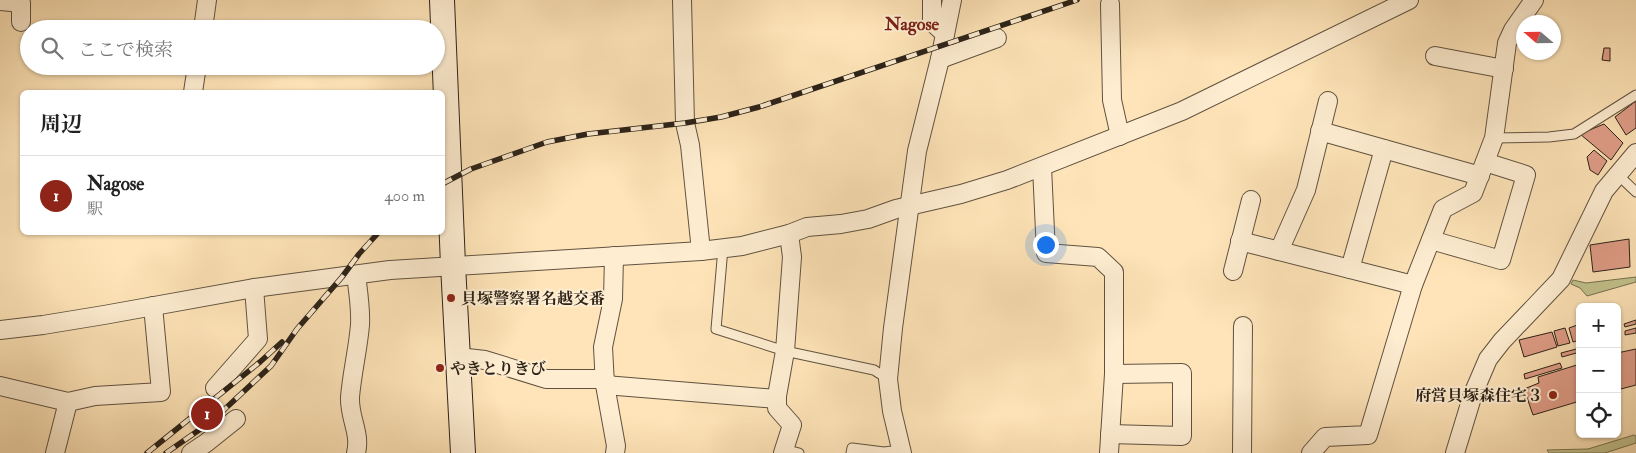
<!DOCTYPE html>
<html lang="ja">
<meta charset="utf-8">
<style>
:root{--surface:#fff;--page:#f2f2f2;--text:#222;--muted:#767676;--line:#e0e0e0;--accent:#8f2418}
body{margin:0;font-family:"IM FELL Double Pica","Noto Serif JP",serif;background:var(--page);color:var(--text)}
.controls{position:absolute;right:15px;bottom:15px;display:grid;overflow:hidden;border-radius:8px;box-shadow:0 1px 4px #0004}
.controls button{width:45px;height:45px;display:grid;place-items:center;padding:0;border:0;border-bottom:1px solid var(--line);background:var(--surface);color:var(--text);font:25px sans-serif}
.compass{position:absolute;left:1516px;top:15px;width:45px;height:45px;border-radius:50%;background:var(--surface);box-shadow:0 1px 4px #0004;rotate:290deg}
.you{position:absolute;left:1045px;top:244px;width:18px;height:18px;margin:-12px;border:4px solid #fff;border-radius:50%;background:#1a73e8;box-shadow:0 0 0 8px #1a73e833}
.badge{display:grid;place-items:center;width:32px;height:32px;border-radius:50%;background:var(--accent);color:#fff;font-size:16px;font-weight:700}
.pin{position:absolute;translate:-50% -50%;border:2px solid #fff;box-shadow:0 1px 5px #0006}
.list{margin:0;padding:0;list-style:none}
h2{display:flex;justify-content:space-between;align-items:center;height:65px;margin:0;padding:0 20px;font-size:21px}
h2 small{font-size:16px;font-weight:400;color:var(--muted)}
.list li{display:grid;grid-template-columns:32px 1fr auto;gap:15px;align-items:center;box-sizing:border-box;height:80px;padding:0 20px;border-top:1px solid var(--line)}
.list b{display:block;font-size:19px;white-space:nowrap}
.list p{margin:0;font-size:16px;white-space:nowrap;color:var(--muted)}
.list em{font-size:16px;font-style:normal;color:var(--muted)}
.icon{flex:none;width:28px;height:28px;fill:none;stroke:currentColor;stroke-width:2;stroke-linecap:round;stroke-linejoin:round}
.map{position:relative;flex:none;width:1636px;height:453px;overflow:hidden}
.search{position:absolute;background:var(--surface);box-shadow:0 1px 4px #0004;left:20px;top:20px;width:425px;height:55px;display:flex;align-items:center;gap:12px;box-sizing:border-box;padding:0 18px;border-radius:28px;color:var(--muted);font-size:19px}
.panel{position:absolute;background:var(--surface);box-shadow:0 1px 4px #0004;left:20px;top:90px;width:425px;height:145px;border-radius:8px}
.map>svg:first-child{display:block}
.green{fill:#c3c38d;stroke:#777252}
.building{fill:#e19e89;stroke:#2b2218}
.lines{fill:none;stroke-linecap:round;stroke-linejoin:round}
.lane-casing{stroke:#605240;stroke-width:11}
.street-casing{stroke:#605240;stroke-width:20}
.secondary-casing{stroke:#2b2218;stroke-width:26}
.lane{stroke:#feedd1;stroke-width:9}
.street{stroke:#feedd1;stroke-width:18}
.secondary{stroke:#feedd1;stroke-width:24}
.rail-casing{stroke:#2b2218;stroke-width:5.5}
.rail{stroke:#feedd1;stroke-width:4;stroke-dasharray:11;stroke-linecap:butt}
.poi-dot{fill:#8f2418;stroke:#feedd1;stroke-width:2}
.labels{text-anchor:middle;stroke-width:4;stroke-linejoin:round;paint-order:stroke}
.poi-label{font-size:16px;font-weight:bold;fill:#2b2218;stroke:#feedd1;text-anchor:start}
.neighbourhood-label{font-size:18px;font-weight:bold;fill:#7a1f14;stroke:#feedd1}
</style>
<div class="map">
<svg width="1636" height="453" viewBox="0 0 1636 453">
<rect width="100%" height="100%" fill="#fee4b8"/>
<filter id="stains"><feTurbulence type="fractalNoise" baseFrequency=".004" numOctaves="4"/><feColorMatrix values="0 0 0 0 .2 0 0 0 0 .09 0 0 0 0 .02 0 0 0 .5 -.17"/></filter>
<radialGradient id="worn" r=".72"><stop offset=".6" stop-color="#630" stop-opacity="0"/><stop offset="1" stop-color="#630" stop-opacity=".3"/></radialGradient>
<g class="green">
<polygon points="1636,277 1636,282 1587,296 1580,288 1571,284 1573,280 1586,283"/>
<polygon points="1634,435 1636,436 1636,443 1605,453 1549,453 1547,450 1588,449"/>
</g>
<g class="building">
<polygon points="1604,48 1610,48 1610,61 1602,60"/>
<polygon points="1636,101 1636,128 1626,135 1615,117"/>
<polygon points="1604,124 1623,143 1611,160 1580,134"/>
<polygon points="1594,150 1607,161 1598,175 1590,170 1587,157"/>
<polygon points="1629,239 1630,267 1593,272 1590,245"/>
<polygon points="1636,320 1636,324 1625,327 1624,324"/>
<polygon points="1580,324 1580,340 1573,342 1569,328"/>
<polygon points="1565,328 1570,343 1558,346 1554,331"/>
<polygon points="1636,328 1636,333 1625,335 1625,331"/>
<polygon points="1552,332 1557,347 1524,357 1519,340"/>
<polygon points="1580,348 1580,352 1562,357 1561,353"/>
<polygon points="1636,349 1636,385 1617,390 1617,353"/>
<polygon points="1560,363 1562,368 1525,379 1524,374"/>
<polygon points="1580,364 1580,401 1533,415 1524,389 1539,383 1538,377"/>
</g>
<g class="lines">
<g class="lane-casing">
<g id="lane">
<polyline points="1494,138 1549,137 1574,134 1636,95"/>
<polyline points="1617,174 1636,192"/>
<polyline points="723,248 716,329 785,351 874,370 888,379"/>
<polyline points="784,449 799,453"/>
<polyline points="851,453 852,448 884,452 901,450"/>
</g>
</g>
<g class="street-casing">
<g id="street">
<polyline points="682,0 685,123 690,145 701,251"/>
<polyline points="932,0 932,22 945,34"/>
<polyline points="0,1 21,3 21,22"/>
<polyline points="1110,4 1112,100 1120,136"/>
<polyline points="203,29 207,0"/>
<polyline points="1435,56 1504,69"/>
<polyline points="940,59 997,38"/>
<polyline points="193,92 197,66"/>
<polyline points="1320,131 1480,176"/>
<polyline points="1042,167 1046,253 1098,257 1114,272 1114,374 1109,453"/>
<polyline points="1431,240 1501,260 1526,175 1485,162"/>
<polyline points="1240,241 1413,285"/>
<polyline points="1279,251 1306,190 1328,101"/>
<polyline points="614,256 613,299 603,347 605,385 616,446 615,453"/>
<polyline points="1350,269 1384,149"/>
<polyline points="1233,271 1251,200"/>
<polyline points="0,330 43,325 104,315 254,288 390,270 701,251 742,246 789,234 807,227 841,224 868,219 896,209 961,194 1007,180 1182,111 1409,0"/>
<polyline points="458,357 485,360 546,379 605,379"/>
<polyline points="605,385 777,399"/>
<polyline points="0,386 68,402 95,396 161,392 153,306"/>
<polyline points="215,388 258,339 254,288"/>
<polyline points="1110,434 1182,436 1182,373 1114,374"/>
<polyline points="55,453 68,402"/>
<polyline points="191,453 206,443 236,419"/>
<path d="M356 453C361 433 349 418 350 397 352 373 358 349 360 325 361 308 358 291 356 275"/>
<polyline points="783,453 792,425 777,408 777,396 785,351 792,257 789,234"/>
<polyline points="902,453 892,411 888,379 893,328 917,151 940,59 952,0"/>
<polyline points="1242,453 1243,326"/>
<polyline points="1311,453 1325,437 1368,435 1413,285 1443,209 1473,193 1494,138 1507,43 1513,30 1534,0"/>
<polyline points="1455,453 1473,394 1488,359 1502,341 1561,279 1604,191 1636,153"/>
</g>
</g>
<g class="secondary-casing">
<polyline id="secondary" points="442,0 453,265 463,453"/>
</g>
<use href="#lane" class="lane"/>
<use href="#street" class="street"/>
<use href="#secondary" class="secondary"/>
<g class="rail-casing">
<g id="rail">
<polyline points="442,184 471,169 547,142 588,134 685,123 721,117 759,107 1077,0"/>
<polyline points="147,453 260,362 282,342"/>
<polyline points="166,453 212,421 271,366 297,329 342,277 359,254 379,232"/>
</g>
</g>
<use href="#rail" class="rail"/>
</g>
<g class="poi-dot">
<circle cx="451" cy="298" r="5"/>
<circle cx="440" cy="368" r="5"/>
<circle cx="1553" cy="395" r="5"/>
</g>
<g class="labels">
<g class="poi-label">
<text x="461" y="304">貝塚警察署名越交番</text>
<text x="450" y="374">やきとりきび</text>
<text x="1543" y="401" text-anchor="end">府営貝塚森住宅３</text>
</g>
<g class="neighbourhood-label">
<text x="912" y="30">Nagose</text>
</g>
</g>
<rect width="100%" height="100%" filter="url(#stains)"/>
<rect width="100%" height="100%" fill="url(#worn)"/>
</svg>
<div class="controls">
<button>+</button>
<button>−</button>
<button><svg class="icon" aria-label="locate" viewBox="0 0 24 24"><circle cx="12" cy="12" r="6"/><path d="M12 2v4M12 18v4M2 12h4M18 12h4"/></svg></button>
</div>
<svg class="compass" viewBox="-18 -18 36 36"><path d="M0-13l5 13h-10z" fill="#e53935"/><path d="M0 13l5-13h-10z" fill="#767676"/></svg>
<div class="you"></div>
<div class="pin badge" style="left:207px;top:414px">1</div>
<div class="search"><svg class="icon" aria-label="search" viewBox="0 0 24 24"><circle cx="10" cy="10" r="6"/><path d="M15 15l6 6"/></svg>ここで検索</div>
<section class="panel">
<h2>周辺<small></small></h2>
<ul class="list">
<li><span class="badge">1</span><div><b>Nagose</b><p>駅</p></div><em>400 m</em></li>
</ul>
</section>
</div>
